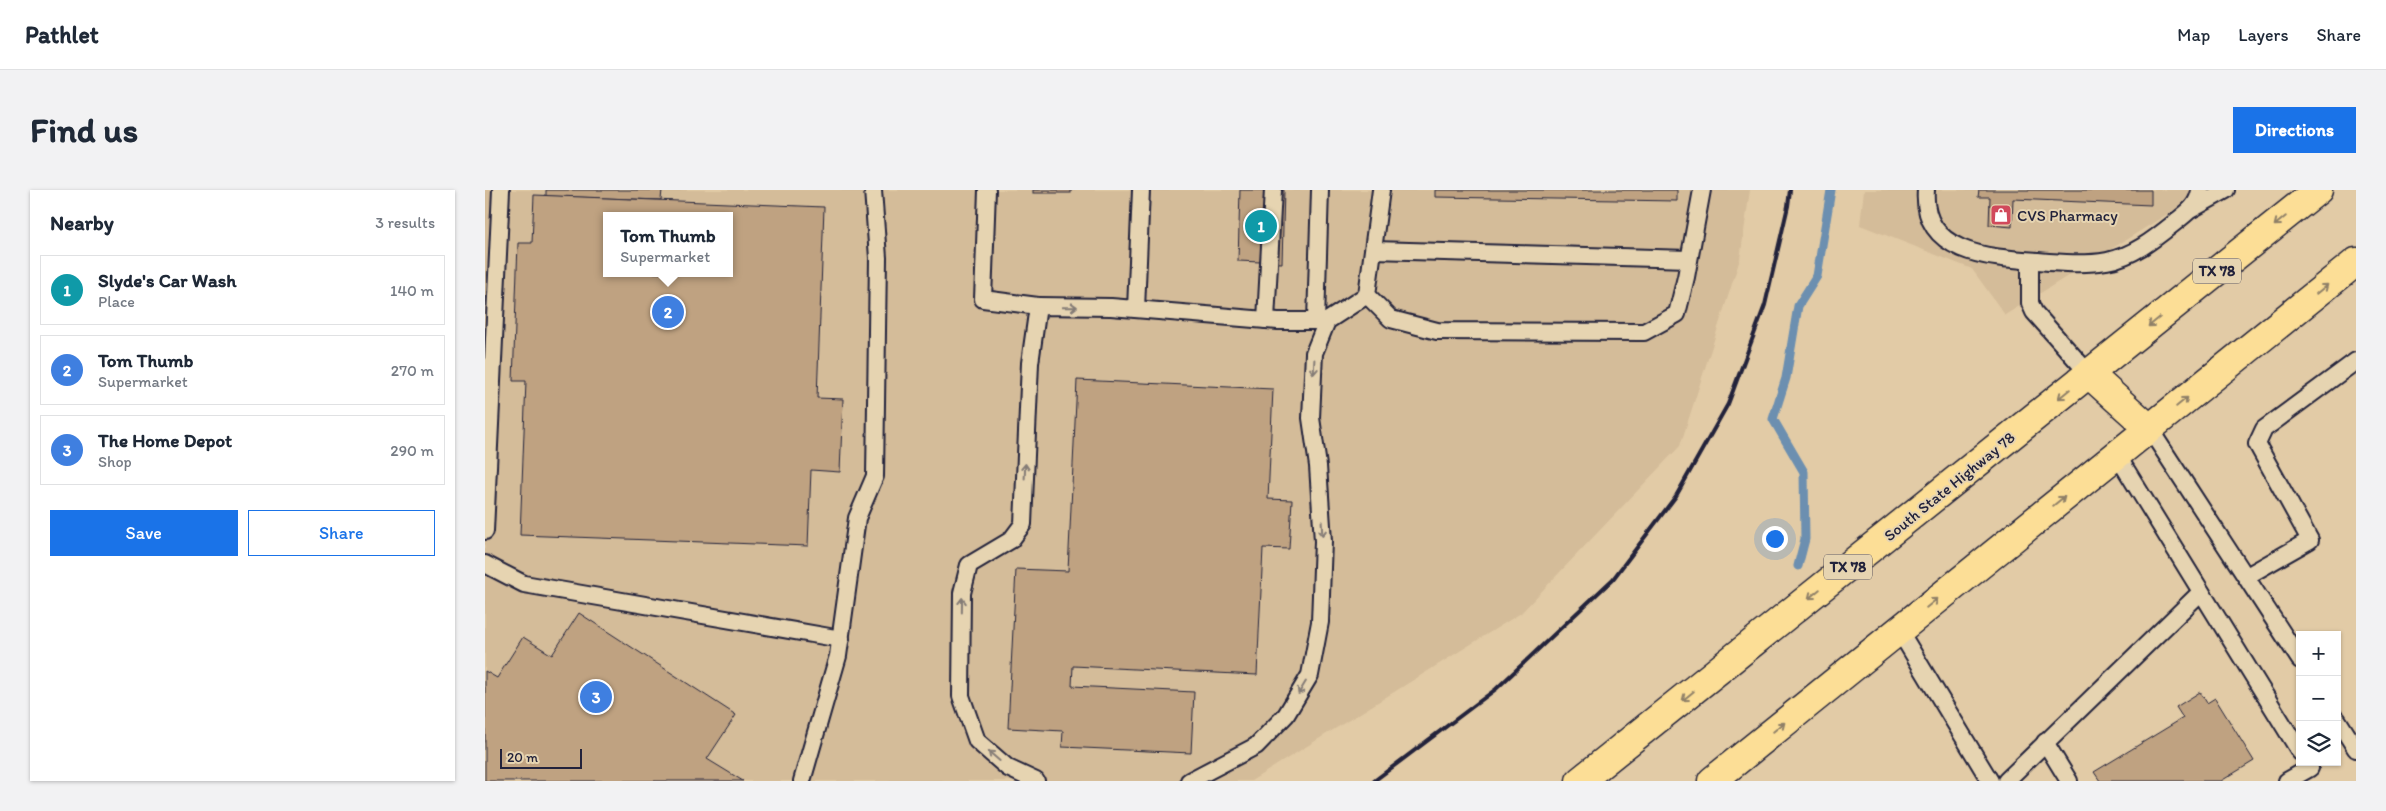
<!DOCTYPE html>
<meta charset="utf-8">
<style>
:root{--surface:#fff;--page:#f2f2f3;--text:#1f2937;--muted:#747a83;--line:#e0e1e3;--accent:#1a73e8}
body{margin:0;font-family:Itim,sans-serif;background:var(--page);color:var(--text)}
.controls{position:absolute;right:15px;bottom:15px;display:grid;overflow:hidden;border-radius:0px;box-shadow:0 1px 4px #0004}
.controls button{width:45px;height:45px;display:grid;place-items:center;padding:0;border:0;border-bottom:1px solid var(--line);background:var(--surface);color:var(--text);font:25px sans-serif}
.scale{position:absolute;left:15px;bottom:12px;width:82px;box-sizing:border-box;padding-left:5px;border:2px solid #22223b;border-top:0;font-size:14px;line-height:18px;white-space:nowrap;color:#22223b;-webkit-text-stroke:4px #e6d4b1;paint-order:stroke}
.you{position:absolute;left:1289px;top:348px;width:18px;height:18px;margin:-12px;border:4px solid #fff;border-radius:50%;background:#1a73e8;box-shadow:0 0 0 8px #1a73e833}
.badge{display:grid;place-items:center;width:32px;height:32px;border-radius:50%;background:var(--accent);color:#fff;font-size:16px;font-weight:700}
.pin{position:absolute;translate:-50% -50%;border:2px solid #fff;box-shadow:0 1px 5px #0006}
.popup{position:absolute;left:118px;top:22px;width:130px;height:65px;box-sizing:border-box;display:grid;place-content:center;border-radius:0px;background:var(--surface);filter:drop-shadow(0 1px 4px #0005);font-size:16px;white-space:nowrap;color:var(--muted)}
.popup b{font-size:19px;color:var(--text)}
.popup::after{content:'';position:absolute;left:50%;top:100%;margin-left:-10px;border:10px solid transparent;border-top-color:var(--surface)}
.list{margin:0;padding:0;list-style:none}
h2{display:flex;justify-content:space-between;align-items:center;height:65px;margin:0;padding:0 20px;font-size:21px}
h2 small{font-size:16px;font-weight:400;color:var(--muted)}
.list li{display:grid;grid-template-columns:32px 1fr auto;gap:15px;align-items:center;box-sizing:border-box;height:70px;margin:0 10px 10px;padding:0 10px;border:1px solid var(--line);border-radius:0px}
.list b{display:block;font-size:19px;white-space:nowrap}
.list p{margin:0;font-size:16px;white-space:nowrap;color:var(--muted)}
.list em{font-size:16px;font-style:normal;color:var(--muted)}
.actions{display:flex;gap:10px;padding:15px 20px}
.actions a{flex:1;padding:11px 0;border:1px solid var(--accent);border-radius:0px;text-align:center;font-size:18px;color:var(--accent)}
.actions .main{background:var(--accent);color:#fff}
.icon{flex:none;width:28px;height:28px;fill:none;stroke:currentColor;stroke-width:2;stroke-linecap:round;stroke-linejoin:round}
.map{position:relative;flex:none;width:1871px;height:591px;overflow:hidden;border-radius:0px}
header{display:flex;align-items:center;gap:30px;box-sizing:border-box;height:70px;padding:0 25px;background:var(--surface);border-bottom:1px solid var(--line)}
header strong{font-size:24px}
nav{display:flex;gap:28px;margin-inline-start:auto;font-size:18px}
.intro{display:flex;align-items:center;justify-content:space-between;box-sizing:border-box;height:120px;padding:0 30px}
h1{margin:0;font-size:35px}
.button{padding:12px 22px;border-radius:0px;background:var(--accent);color:#fff;font-size:18px;font-weight:700}
main{display:flex;gap:30px;padding:0 30px}
aside{flex:1;background:var(--surface);border-radius:0px;box-shadow:0 1px 4px #0004}
.map>svg:first-child{display:block}
.built{fill:#d4bc99;fill-rule:evenodd}
.lines{fill:none;stroke-linecap:round;stroke-linejoin:round}
.stream{stroke:#6c8fb0;stroke-width:9}
.building{fill:#bfa281;stroke:#22223b;fill-rule:evenodd}
.service-casing{stroke:#22223b;stroke-width:20}
.primary-casing{stroke:#22223b;stroke-width:31}
.service{stroke:#e6d4b1;stroke-width:16}
.primary{stroke:#fcde96;stroke-width:28}
.rail{stroke:#22223b;stroke-width:4}
.oneway{stroke:#8f8068}
.oneway2{stroke:#847b76}
.labels{text-anchor:middle;stroke-width:4;stroke-linejoin:round;paint-order:stroke}
.shield{fill:#e6d4b1;stroke:#5d575e;stroke-width:1}
.shield-label{font-size:15px;font-weight:bold;fill:#22223b}
.poi-label{font-size:16px;fill:#22223b;stroke:#e6d4b1;text-anchor:start}
.street-label{font-size:16px;fill:#22223b;stroke:#e6d4b1}
</style>
<header>
<strong>Pathlet</strong>
<nav><a>Map</a><a>Layers</a><a>Share</a></nav>
</header>
<div class="intro"><h1>Find us</h1><a class="button">Directions</a></div>
<main>
<aside>
<h2>Nearby<small>3 results</small></h2>
<ul class="list">
<li><span class="badge" style="background:#0f9aa8">1</span><div><b>Slyde's Car Wash</b><p>Place</p></div><em>140 m</em></li>
<li><span class="badge" style="background:#3f7fe0">2</span><div><b>Tom Thumb</b><p>Supermarket</p></div><em>270 m</em></li>
<li><span class="badge" style="background:#3f7fe0">3</span><div><b>The Home Depot</b><p>Shop</p></div><em>290 m</em></li>
</ul>
<div class="actions"><a class="main">Save</a><a>Share</a></div>
</aside>
<div class="map">
<svg width="1871" height="591" viewBox="0 0 1871 591">
<rect width="100%" height="100%" fill="#e2cba6"/>
<filter id="ink" filterUnits="userSpaceOnUse"><feTurbulence type="fractalNoise" baseFrequency=".02" numOctaves="2"/><feDisplacementMap in="SourceGraphic" scale="10" xChannelSelector="R" yChannelSelector="G"/><feConvolveMatrix kernelMatrix="1 2 1 2 8 2 1 2 1" color-interpolation-filters="sRGB"/></filter>
<g filter="url(#ink)">
<g class="built">
<path d="M0 0H1265L1255 69 1195 256 1036 423 766 591H0ZM122 26H244V83H122Z"/>
<polygon points="1379,0 1721,0 1520,125 1487,79 1375,35"/>
</g>
<g class="lines">
<polyline class="stream" points="1313,376 1320,349 1319,282 1288,229 1301,188 1313,116 1332,86 1346,0"/>
</g>
<g class="building">
<polygon points="61,0 177,0 176,10 61,6"/>
<rect x="548" y="0" width="38" height="3"/>
<polygon points="755,0 799,0 797,73 753,71"/>
<polygon points="950,0 1192,0 1192,11 950,7"/>
<polygon points="1494,0 1666,0 1666,15 1528,9 1527,37 1504,35 1505,7 1493,7"/>
<path d="M49 5 339 17 332 208 358 209 355 282 326 280 323 356 35 345 41 191H28L33 53H47ZM122 26H244V83H122Z"/>
<polygon points="592,190 788,199 783,309 807,310 804,359 778,358 772,485 588,476 587,496 709,502 706,563 577,557 578,541 523,538 531,379 583,381"/>
<polygon points="94,423 251,525 222,569 258,591 0,591 0,481 12,488 38,447 67,465"/>
<polygon points="1715,502 1722,513 1730,508 1769,571 1736,591 1615,591 1609,582 1698,528 1691,517"/>
</g>
<g class="lines">
<g class="service-casing">
<g id="service">
<polyline points="502,0 498,109 553,116"/>
<path d="M1441 0C1436 65 1507 68 1553 71 1576 73 1600 75 1622 71 1648 66 1668 50 1688 34 1700 24 1713 17 1715 0"/>
<polyline points="1707,19 1741,0"/>
<polyline points="889,60 1204,69"/>
<polyline points="1545,71 1545,113 1549,122 1604,184"/>
<polyline points="882,105 906,129 952,141 1159,142 1192,124 1201,87 1217,0"/>
<polyline points="651,119 656,0"/>
<polyline points="781,130 788,0"/>
<polyline points="831,131 835,0"/>
<polyline points="1664,238 1815,470"/>
<polyline points="1632,265 1815,562"/>
<polyline points="0,341 16,0"/>
<polyline points="0,374 39,394 356,449"/>
<polyline points="1762,386 1825,350 1772,254 1779,239 1871,171"/>
<polyline points="1414,440 1505,591"/>
<polyline points="1852,529 1871,559"/>
<polyline points="1560,552 1584,591"/>
<polyline points="317,591 353,466 372,328 390,286 393,68 388,0"/>
<polyline points="551,591 523,578 492,551 476,506 477,403 484,375 526,350 538,334 545,173 553,116 626,117 793,131 842,131"/>
<polyline points="704,591 771,556 801,525 825,485 835,432 838,351 833,276 826,228 829,163 842,131 882,105 896,0"/>
<polyline points="1521,591 1716,402"/>
<polyline points="1802,591 1825,578"/>
</g>
</g>
<g class="primary-casing">
<g id="primary">
<polyline points="1604,184 1664,238"/>
<polyline points="1095,591 1833,0"/>
<polyline points="1227,591 1871,72"/>
</g>
</g>
<use href="#service" class="service"/>
<use href="#primary" class="primary"/>
<polyline class="rail" points="889,591 1011,499 1128,389 1191,306 1243,214 1280,115 1303,16 1305,0"/>
</g>
<defs><path id="oneway-shaft" d="M-6 0H5M1.5-3L5.5 0L1.5 3" fill="none" stroke-width="1.6" stroke-linecap="round" stroke-linejoin="round" transform="scale(1.25)"/></defs>
<g class="oneway">
<use href="#oneway-shaft" transform="translate(1795 31) rotate(141)"/>
<use href="#oneway-shaft" transform="translate(1837 99) rotate(-39)"/>
<use href="#oneway-shaft" transform="translate(1669 132) rotate(141)"/>
<use href="#oneway-shaft" transform="translate(1579 204) rotate(141)"/>
<use href="#oneway-shaft" transform="translate(1697 212) rotate(-39)"/>
<use href="#oneway-shaft" transform="translate(1574 311) rotate(-39)"/>
<use href="#oneway-shaft" transform="translate(1329 404) rotate(141)"/>
<use href="#oneway-shaft" transform="translate(1447 413) rotate(-39)"/>
<use href="#oneway-shaft" transform="translate(1203 506) rotate(141)"/>
<use href="#oneway-shaft" transform="translate(1294 537) rotate(-39)"/>
</g>
<g class="oneway2">
<use href="#oneway-shaft" transform="translate(585 117) rotate(-1)"/>
<use href="#oneway-shaft" transform="translate(829 177) rotate(93)"/>
<use href="#oneway-shaft" transform="translate(540 281) rotate(-87)"/>
<use href="#oneway-shaft" transform="translate(837 339) rotate(87)"/>
<use href="#oneway-shaft" transform="translate(477 415) rotate(-89)"/>
<use href="#oneway-shaft" transform="translate(817 498) rotate(121)"/>
<use href="#oneway-shaft" transform="translate(509 566) rotate(-139)"/>
</g>
</g>
<defs>
<g id="shop-square" transform="scale(1.125)"><rect x="-9" y="-9" width="18" height="18" rx="4" fill="#d1495b" stroke="#e6d4b1"/><path d="M-5-2.5h2.3a2.7 3.5 0 0 1 5.4 0H5L5.5 6h-11ZM-1.5-2.5h3a1.5 2.3 0 0 0-3 0Z" fill="#fff"/></g>
</defs>
<g fill-rule="evenodd">
<use href="#shop-square" x="1516" y="25"/>
</g>
<g class="labels">
<g class="shield">
<rect x="1708" y="68.5" width="48" height="25" rx="4"/>
<rect x="1339" y="364.5" width="48" height="25" rx="4"/>
</g>
<g class="shield-label">
<text x="1732" y="86">TX 78</text>
<text x="1363" y="382">TX 78</text>
</g>
<g class="poi-label">
<text x="1532" y="31">CVS Pharmacy</text>
</g>
<g class="street-label">
<text transform="translate(1464 296) rotate(-39)" y="6">South State Highway 78</text>
</g>
</g>
</svg>
<div class="controls">
<button>+</button>
<button>−</button>
<button><svg class="icon" aria-label="layers" viewBox="0 0 24 24"><path d="M12 4l9 5-9 5-9-5zM3 14l9 5 9-5"/></svg></button>
</div>
<div class="scale">20 m</div>
<div class="you"></div>
<div class="pin badge" style="left:776px;top:36px;background:#0f9aa8">1</div>
<div class="pin badge" style="left:183px;top:122px;background:#3f7fe0">2</div>
<div class="popup"><b>Tom Thumb</b>Supermarket</div>
<div class="pin badge" style="left:111px;top:507px;background:#3f7fe0">3</div>
</div>
</main>
